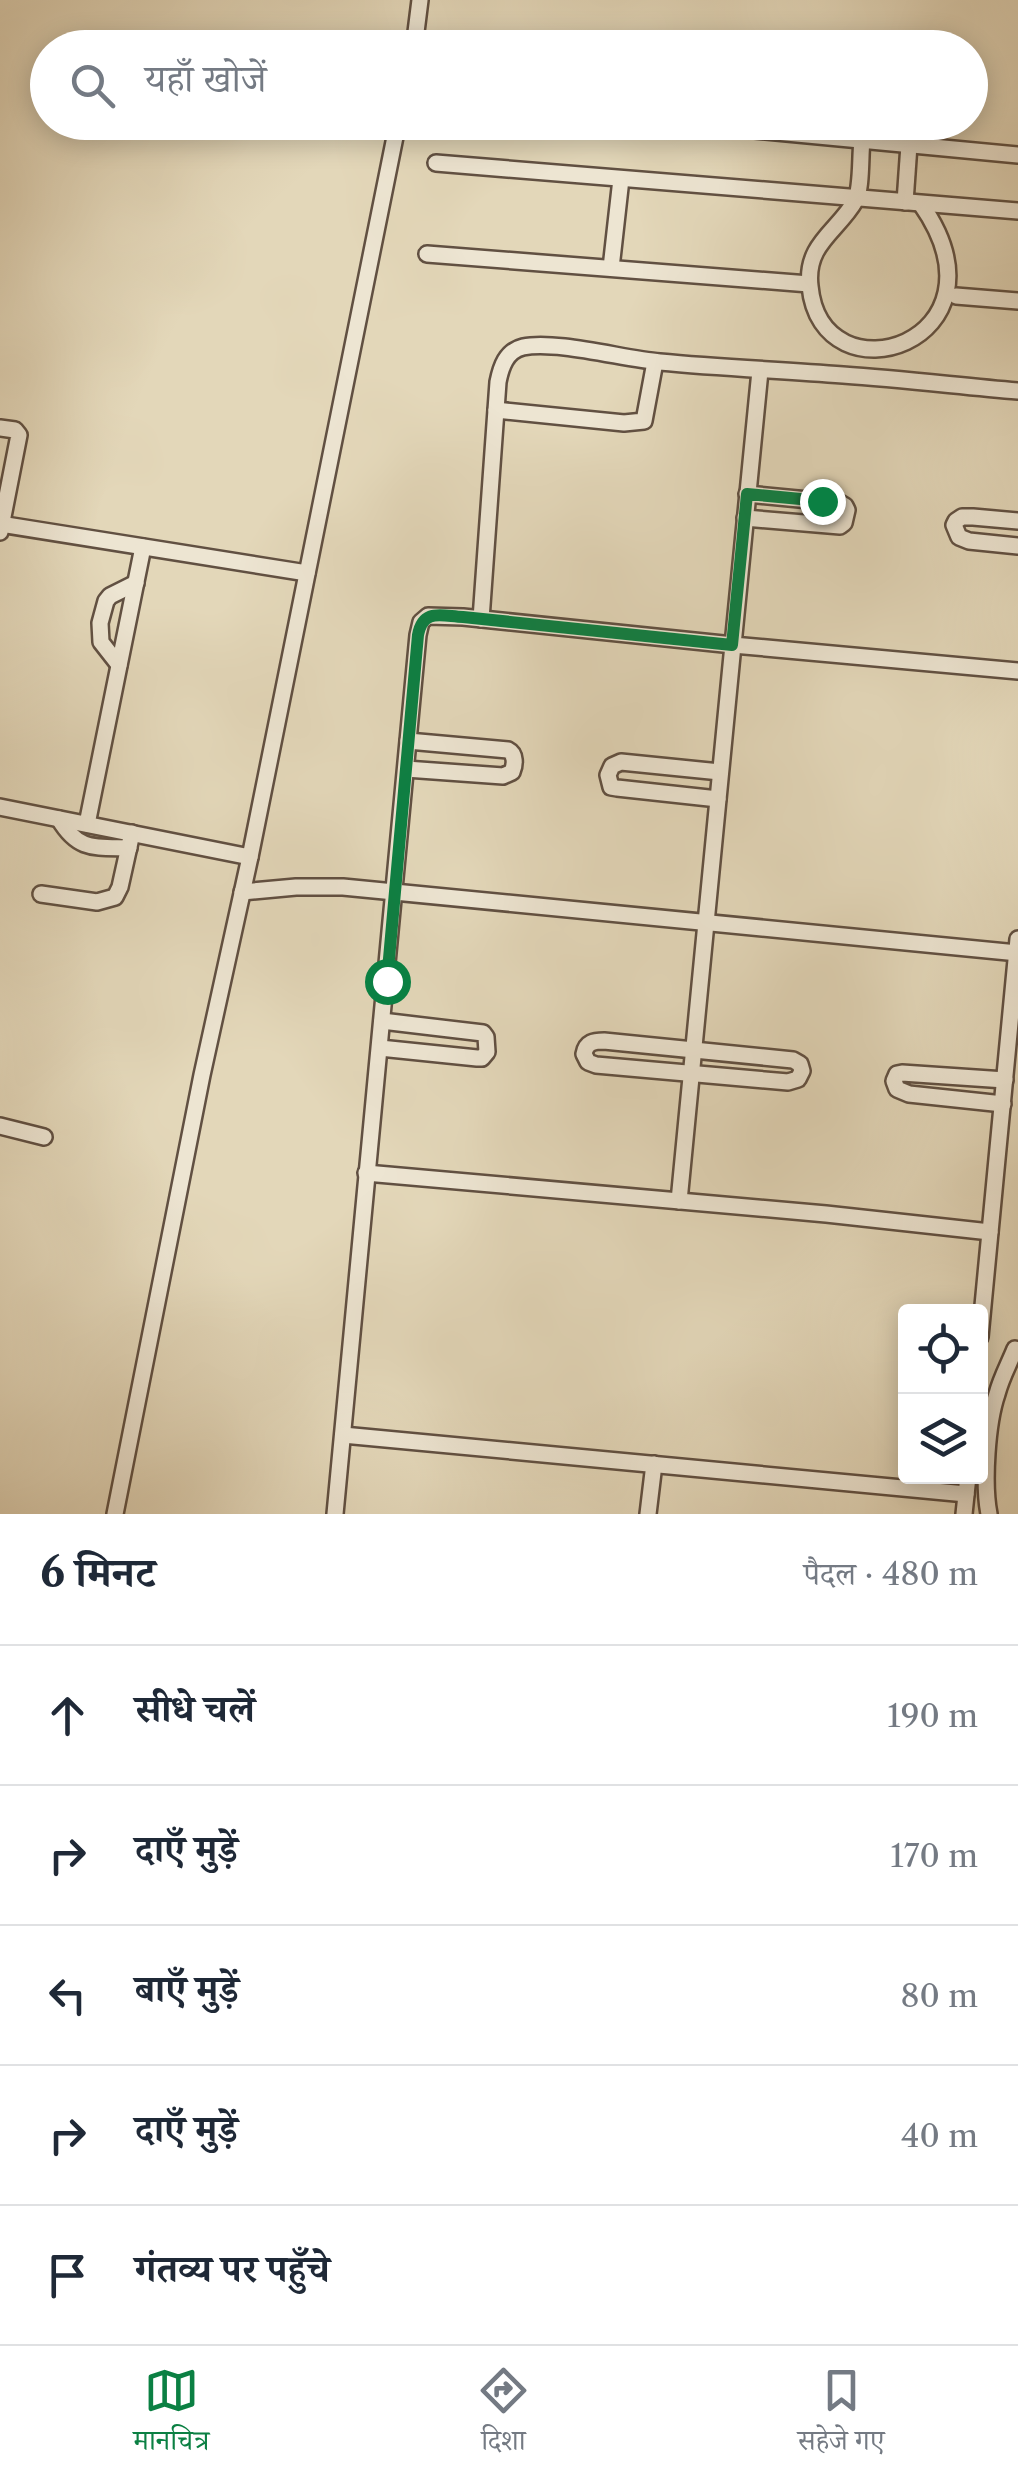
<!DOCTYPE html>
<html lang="hi">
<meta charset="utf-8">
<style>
:root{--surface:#fff;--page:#f6f6f7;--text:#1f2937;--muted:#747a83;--line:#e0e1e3;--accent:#0b8043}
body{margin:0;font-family:"Libre Caslon Text","Noto Serif Devanagari",serif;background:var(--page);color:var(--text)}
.controls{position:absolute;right:30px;bottom:30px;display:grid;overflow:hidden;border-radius:10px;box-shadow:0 5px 25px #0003}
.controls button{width:90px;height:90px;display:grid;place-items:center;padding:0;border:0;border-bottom:2px solid var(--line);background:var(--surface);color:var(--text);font:50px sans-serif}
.stop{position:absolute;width:30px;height:30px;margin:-22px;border:8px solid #0b8043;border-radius:50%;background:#fff}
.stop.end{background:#0b8043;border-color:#fff;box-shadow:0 2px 10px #0008}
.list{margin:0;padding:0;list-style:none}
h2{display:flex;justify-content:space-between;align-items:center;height:130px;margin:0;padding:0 40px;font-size:42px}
h2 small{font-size:32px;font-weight:400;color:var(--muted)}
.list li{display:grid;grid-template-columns:65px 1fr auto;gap:30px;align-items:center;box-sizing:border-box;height:140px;padding:0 40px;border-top:2px solid var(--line)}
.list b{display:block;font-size:38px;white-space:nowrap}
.list em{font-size:32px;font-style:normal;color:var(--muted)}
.icon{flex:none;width:55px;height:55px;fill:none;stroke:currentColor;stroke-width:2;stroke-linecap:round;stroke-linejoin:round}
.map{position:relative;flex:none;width:1018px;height:1514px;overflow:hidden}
.search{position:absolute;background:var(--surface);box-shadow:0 5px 25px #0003;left:30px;right:30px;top:30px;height:110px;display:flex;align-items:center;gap:25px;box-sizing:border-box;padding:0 35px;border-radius:55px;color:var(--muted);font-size:38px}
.sheet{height:830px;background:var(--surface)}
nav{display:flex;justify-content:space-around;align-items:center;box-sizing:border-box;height:140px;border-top:2px solid var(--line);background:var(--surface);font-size:28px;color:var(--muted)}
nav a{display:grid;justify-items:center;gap:5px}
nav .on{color:var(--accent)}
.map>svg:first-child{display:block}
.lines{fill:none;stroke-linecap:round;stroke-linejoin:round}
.minor-casing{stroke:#615042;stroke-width:20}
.minor{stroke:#ede5d2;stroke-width:15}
.route{stroke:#0b8043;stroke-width:12}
</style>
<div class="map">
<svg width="1018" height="1514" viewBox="0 0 1018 1514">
<rect width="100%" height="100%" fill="#e3d7b9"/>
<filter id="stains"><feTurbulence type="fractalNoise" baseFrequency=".002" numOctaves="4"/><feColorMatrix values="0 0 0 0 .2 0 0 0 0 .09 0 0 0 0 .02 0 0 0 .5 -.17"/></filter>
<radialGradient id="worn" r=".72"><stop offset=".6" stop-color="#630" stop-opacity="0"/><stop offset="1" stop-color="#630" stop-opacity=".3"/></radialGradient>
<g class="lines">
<g class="minor-casing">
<g id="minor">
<polyline points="414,48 420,0"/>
<polyline points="670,122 1018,155"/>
<path d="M862 141C860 156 862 189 855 201 838 231 805 244 810 286 821 405 1018 343 921 204"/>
<polyline points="436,163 1018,211"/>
<polyline points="905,202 909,145"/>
<polyline points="427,254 809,284"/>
<polyline points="611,268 621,179"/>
<polyline points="956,296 1018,301"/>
<polyline points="760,371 733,645 1018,671"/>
<polyline points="496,410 624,423 644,421 655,362"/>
<polyline points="0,428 15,430 19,435 0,532"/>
<polyline points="745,518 840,526 844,523 847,510 845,506 840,503 747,494"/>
<polyline points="1018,521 973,517 962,517 956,521 954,525 959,537 969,541 1018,546"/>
<polyline points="0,524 307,573"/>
<path d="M481 619 498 382C501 367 506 351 523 347 556 340 624 359 660 362 721 368 782 370 843 375 901 379 960 386 1018 391"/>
<polyline points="119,665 101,642 100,623 106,601 110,596 136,583"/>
<path d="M406 769 503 776 512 772C515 765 516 754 508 750L408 741"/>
<polyline points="718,799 617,788 611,787 608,775 612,766 621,762 720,772"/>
<polyline points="0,807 250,857"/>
<path d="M59 819C78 851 94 847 129 848"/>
<polyline points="87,824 143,547"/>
<polyline points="242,892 296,887 343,887 1018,953"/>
<polyline points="41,894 97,902 115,897 120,887 132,833"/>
<path d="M604 1041 793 1060 800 1064 802 1071 798 1079 788 1082 596 1065 588 1062 584 1054C586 1042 594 1041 604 1041Z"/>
<polyline points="380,1048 477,1058 482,1058 487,1052 486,1037 483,1033 382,1021"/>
<polyline points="1003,1104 909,1094 897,1089 894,1081 897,1074 902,1073 1005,1080"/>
<polyline points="0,1126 44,1137"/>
<polyline points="366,1173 826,1214 990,1232"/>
<polyline points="980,1337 1018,939"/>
<polyline points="343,1435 966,1494"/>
<polyline points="115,1514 202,1075 250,857 398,122"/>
<polyline points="335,1514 418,635 421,622 428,616 463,617 733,645 679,1201"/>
<polyline points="648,1514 654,1464"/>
<polyline points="964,1514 968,1476"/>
<path d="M989 1514C983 1483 987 1423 997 1394 1001 1378 1009 1364 1015 1349"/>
</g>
</g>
<use href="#minor" class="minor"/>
</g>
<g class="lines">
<path class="route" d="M387 981 418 635C423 608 441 616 463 617L732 645 747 494 822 501"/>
</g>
<rect width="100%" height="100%" filter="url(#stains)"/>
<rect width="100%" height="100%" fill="url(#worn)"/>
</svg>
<div class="controls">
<button><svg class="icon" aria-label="locate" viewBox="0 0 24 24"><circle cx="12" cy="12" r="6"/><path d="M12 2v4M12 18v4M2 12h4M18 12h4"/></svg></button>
<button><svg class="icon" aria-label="layers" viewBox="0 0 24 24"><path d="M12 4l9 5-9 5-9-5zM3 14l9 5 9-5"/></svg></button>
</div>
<div class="stop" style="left:387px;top:981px"></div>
<div class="stop end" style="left:822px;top:501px"></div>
<div class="search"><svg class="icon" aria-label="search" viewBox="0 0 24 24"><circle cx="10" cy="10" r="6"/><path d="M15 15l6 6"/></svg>यहाँ खोजें</div>
</div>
<section class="sheet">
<h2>6 मिनट<small>पैदल · 480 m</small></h2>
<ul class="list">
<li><svg class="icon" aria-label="ahead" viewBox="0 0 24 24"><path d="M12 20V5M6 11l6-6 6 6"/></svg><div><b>सीधे चलें</b></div><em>190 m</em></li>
<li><svg class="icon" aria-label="right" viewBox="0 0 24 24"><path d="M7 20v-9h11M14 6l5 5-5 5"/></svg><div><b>दाएँ मुड़ें</b></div><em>170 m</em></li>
<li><svg class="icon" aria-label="left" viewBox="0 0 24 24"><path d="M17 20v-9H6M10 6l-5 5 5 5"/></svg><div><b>बाएँ मुड़ें</b></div><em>80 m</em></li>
<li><svg class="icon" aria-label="right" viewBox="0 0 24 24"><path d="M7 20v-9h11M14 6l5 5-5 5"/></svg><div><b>दाएँ मुड़ें</b></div><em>40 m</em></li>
<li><svg class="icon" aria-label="arrive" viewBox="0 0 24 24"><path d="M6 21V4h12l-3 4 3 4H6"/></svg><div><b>गंतव्य पर पहुँचे</b></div></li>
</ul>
</section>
<nav>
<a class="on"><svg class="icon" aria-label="map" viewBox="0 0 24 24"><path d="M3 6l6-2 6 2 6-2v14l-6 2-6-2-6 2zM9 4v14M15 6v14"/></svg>मानचित्र</a>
<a><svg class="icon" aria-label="directions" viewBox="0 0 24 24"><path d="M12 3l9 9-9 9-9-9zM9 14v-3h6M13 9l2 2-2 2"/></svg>दिशा</a>
<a><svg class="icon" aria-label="saved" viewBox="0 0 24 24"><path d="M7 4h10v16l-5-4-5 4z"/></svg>सहेजे गए</a>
</nav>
